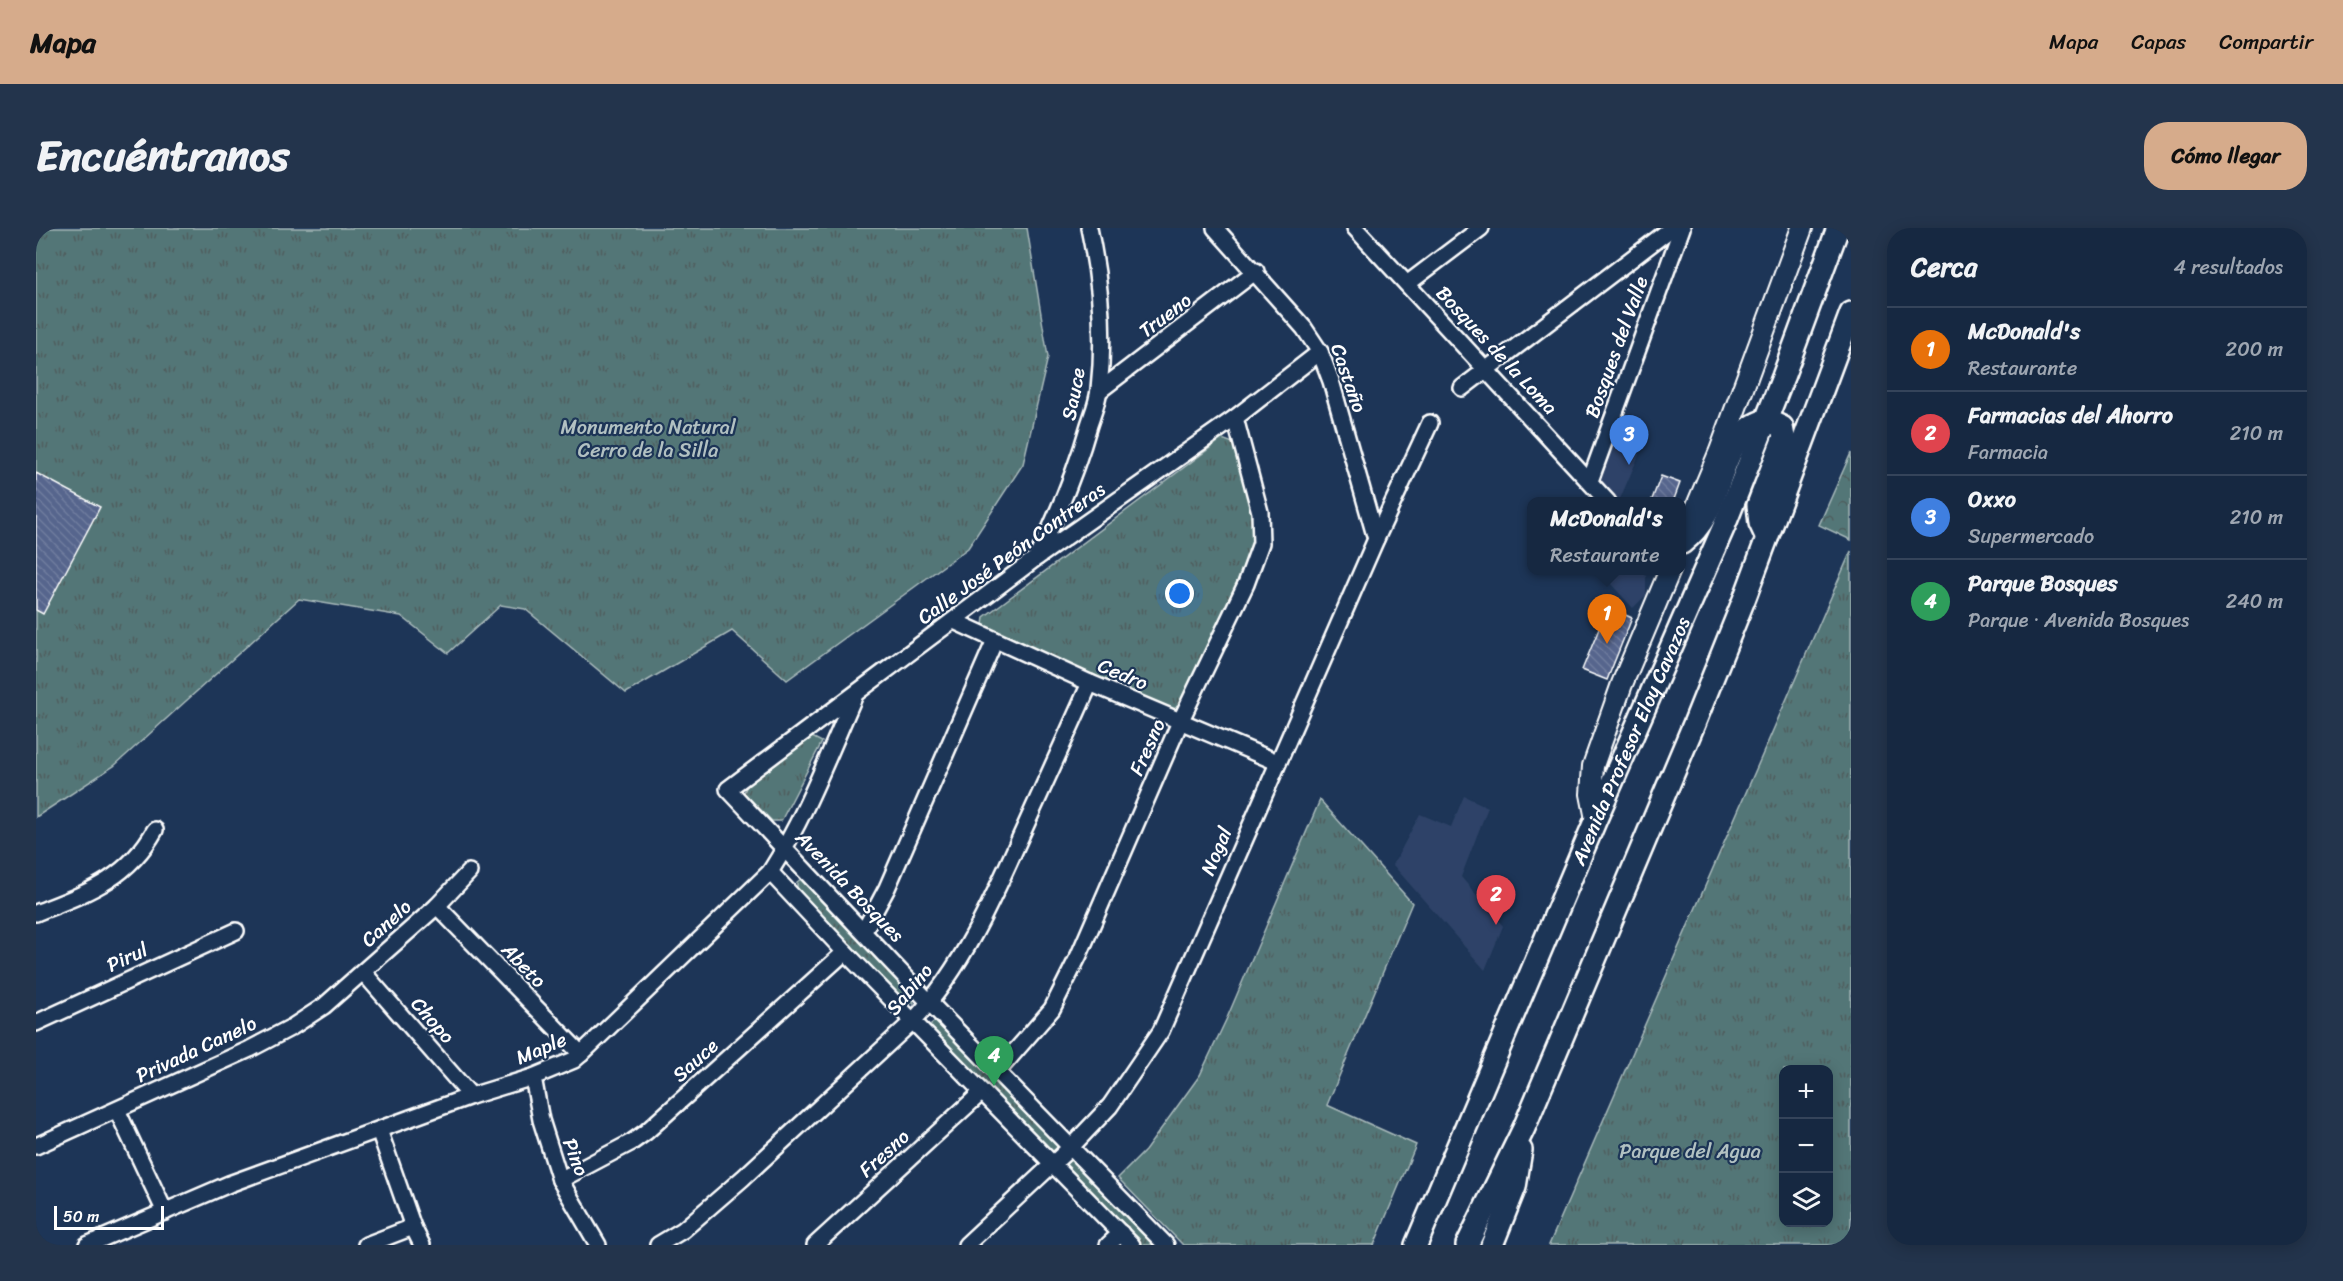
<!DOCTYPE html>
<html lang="es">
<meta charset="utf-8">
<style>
:root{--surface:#162841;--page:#23344c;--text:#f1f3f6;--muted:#9ea6b1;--line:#35445a;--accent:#d6ab8b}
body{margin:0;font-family:Sriracha,sans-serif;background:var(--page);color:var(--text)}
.controls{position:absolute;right:18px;bottom:18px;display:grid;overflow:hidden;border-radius:12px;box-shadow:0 3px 15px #0003}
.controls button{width:54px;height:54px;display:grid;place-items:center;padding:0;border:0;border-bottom:2px solid var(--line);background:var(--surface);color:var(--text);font:30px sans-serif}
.scale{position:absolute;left:18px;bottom:15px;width:110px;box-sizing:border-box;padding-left:6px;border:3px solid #fff;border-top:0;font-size:16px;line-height:21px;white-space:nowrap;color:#fff;-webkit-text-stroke:4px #1d3557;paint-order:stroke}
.you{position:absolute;left:1144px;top:366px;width:21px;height:21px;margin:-15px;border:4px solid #fff;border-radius:50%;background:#1a73e8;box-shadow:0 0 0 9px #1a73e833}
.badge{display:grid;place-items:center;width:39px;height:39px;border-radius:50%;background:var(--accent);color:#fff;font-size:20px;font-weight:700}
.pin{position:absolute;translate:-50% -50px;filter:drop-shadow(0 2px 3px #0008)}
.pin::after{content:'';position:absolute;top:32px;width:21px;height:18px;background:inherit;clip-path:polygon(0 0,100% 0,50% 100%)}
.popup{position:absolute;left:1491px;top:269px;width:159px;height:78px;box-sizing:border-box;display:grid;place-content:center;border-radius:12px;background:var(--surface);filter:drop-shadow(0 2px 4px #0005);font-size:20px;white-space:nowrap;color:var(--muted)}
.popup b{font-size:22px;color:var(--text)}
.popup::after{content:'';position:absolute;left:50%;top:100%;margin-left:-12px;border:12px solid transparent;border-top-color:var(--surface)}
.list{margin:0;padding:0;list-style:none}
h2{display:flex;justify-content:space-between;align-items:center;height:78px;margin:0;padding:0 24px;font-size:26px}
h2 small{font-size:20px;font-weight:400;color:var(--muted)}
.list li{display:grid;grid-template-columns:39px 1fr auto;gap:18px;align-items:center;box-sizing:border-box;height:84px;padding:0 24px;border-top:2px solid var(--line)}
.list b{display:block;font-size:22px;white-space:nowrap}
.list p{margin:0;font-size:20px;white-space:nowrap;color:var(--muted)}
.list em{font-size:20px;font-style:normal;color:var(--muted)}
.icon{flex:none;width:33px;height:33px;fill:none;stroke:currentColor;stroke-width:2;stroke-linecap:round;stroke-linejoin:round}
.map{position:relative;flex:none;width:1815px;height:1017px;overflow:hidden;border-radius:24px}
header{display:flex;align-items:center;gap:36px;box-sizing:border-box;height:84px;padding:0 30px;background:var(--accent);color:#111}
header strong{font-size:28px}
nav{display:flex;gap:33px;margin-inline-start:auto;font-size:21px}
.intro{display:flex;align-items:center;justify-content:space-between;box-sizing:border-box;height:144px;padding:0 36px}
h1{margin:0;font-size:42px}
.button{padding:15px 27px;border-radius:24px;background:var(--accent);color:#111;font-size:21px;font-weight:700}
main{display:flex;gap:36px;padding:0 36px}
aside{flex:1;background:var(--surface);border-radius:24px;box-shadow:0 3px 15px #0003}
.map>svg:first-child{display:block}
.built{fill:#2e4367}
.grass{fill:url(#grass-tufts);stroke:#a9babb;stroke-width:1.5;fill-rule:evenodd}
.forest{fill:url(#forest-crowns);stroke:#a9babb;stroke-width:1.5}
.building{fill:url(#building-back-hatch);stroke:#fff;stroke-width:1.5}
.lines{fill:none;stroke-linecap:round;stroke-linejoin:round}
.minor-casing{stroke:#fff;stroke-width:20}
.tertiary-casing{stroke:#fff;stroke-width:24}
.secondary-casing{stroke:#fff;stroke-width:26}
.minor{stroke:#1d3557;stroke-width:15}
.tertiary{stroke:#1d3557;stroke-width:20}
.secondary{stroke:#1d3557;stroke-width:21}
.labels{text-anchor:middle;stroke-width:4.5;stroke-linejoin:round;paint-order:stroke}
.street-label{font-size:20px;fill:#fff;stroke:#1d3557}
.park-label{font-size:20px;fill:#b2c1c2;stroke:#1d3557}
</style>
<header>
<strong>Mapa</strong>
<nav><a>Mapa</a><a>Capas</a><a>Compartir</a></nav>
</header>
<div class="intro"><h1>Encuéntranos</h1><a class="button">Cómo llegar</a></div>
<main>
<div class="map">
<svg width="1815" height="1017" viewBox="0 0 1815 1017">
<defs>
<pattern id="grass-tufts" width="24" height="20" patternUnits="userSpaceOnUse" patternTransform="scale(1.5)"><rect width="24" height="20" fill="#537677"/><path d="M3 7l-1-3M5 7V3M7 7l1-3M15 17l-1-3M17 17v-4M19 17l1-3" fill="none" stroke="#4f5d5d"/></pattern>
<pattern id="forest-crowns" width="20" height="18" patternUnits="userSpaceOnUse" patternTransform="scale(1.5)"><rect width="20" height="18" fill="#537677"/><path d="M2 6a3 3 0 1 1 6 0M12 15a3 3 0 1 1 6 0" fill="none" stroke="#4f5d5d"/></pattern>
<pattern id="building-back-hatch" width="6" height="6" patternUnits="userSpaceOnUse" patternTransform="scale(1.5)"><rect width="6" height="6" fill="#56658d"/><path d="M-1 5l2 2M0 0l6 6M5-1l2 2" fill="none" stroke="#6f7c9e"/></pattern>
</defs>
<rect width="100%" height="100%" fill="#1d3557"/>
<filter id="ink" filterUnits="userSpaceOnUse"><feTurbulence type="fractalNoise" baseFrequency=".0167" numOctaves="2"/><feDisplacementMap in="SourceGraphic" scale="12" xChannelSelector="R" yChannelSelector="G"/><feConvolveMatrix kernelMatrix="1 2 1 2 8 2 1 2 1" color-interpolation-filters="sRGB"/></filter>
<g filter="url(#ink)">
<g class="built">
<polygon points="1579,208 1606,220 1583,273 1562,250"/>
<polygon points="1563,343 1605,343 1610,348 1610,367 1597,380"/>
<polygon points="1428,568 1452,579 1425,649 1467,698 1449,742 1357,637 1384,586 1415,599"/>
</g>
<g class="grass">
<polygon points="0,0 991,0 1012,129 987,236 932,320 751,452 696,403 590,465 489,381 465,377 412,425 365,388 263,371 78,538 0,589"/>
<polygon points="1186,211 1197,215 1218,284 1217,317 1207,346 1149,475 1136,482 947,398 948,389"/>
<path d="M1815 323V1017H1513ZM1748 842H1792V994H1748Z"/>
<path d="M776 509 786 514 745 593H736L708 565C713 543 758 521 776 509Z"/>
<polygon points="1284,572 1376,675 1291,877 1380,917 1338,1017 1147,1017 1082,950 1109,923 1164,847 1191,790"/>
<polygon points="765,651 771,653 872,761 878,775 872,776 865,770 761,662 761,654"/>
<polygon points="902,791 1021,914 1021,922 1015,925 894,803 895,796"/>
<polygon points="1031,930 1036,931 1120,1017 1105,1017 1031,941 1029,935"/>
</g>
<polygon class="forest" points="1815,225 1815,312 1783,297"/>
<g class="building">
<polygon points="0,245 64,279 7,386 0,382"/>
<polygon points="1625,248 1644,255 1637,274 1615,274"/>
<polygon points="1572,379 1596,390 1571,452 1546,442"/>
</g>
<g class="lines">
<g class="minor-casing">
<g id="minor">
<polyline points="1179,0 1268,100 1284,124 1295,153 1340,311"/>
<polyline points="1319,0 1572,274"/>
<polyline points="1371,56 1445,0"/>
<polyline points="1426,160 1636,0"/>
<polyline points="1063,163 1220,43"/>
<polyline points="1554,253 1646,0"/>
<path d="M1001 329C1022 286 1040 243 1053 197 1057 185 1062 173 1063 161 1069 109 1064 51 1053 0"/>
<polyline points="918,393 1054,455 1241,534"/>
<polyline points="734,644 809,724 1096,1017"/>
<polyline points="401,678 545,826"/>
<path d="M0 685C50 665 91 652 119 602"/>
<polyline points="828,703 851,660 959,412"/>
<polyline points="327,744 435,868"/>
<polyline points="0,795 200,703"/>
<polyline points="962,843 1016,781 1043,727 1144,494 1210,356 1225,315 1224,284 1199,190"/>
<polyline points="497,849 505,892 524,952 562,1017"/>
<polyline points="81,882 129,984"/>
<polyline points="343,902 377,999 386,1017"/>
<polyline points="0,918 214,821 256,799 288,778 401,678 433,644"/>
<polyline points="524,952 596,914 610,904 809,724"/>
<path d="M51 1017 193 956 435 868 497 849 538 832 545 826 734 644C769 589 792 528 818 469"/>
<polyline points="330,1017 377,999"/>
<path d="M622 1017 647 1002 707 950 878 792C926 740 955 675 984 610 1007 559 1031 507 1054 455"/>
<polyline points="779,1017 946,864"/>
<polyline points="930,1017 1035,919 1074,878 1125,803 1340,311 1394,195"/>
<polyline points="1072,1017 1085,1005"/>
<polyline points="1130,1017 894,775 692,561 1000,330 1199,190 1284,124"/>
</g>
</g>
<g class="tertiary-casing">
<g id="tertiary">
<polyline points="1647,311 1684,223 1766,0"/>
<polyline points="1560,591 1555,566 1557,538 1586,456 1634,342"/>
</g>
</g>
<g class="secondary-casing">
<g id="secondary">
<path d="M1646 315C1656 307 1664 298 1670 287 1687 256 1690 201 1731 192L1746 199 1748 209 1722 277 1724 295 1731 310"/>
<path id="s1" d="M1380 1017 1560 591 1689 296 1747 149 1802 0"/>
<polyline points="1431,1017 1488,900 1658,496 1709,369 1815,85"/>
<polyline points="1456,1017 1479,959 1485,922"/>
</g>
</g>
<use href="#minor" class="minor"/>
<use href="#tertiary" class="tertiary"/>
<use href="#secondary" class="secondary"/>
</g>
</g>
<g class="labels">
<g class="street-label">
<text transform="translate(1129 87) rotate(-37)" y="7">Trueno</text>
<text transform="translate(1580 119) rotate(-70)" y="7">Bosques del Valle</text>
<text transform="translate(1461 122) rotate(47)" y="7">Bosques de la Loma</text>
<text transform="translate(1313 150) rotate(71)" y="7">Castaño</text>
<text transform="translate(1037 166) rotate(-79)" y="7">Sauce</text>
<text transform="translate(975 325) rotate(-36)" y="7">Calle José Peón Contreras</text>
<text transform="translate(1087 446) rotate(23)" y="7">Cedro</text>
<text dy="7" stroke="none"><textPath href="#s1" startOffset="548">Avenida Profesor Eloy Cavazos</textPath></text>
<text transform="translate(1111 519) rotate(-66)" y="7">Fresno</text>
<text transform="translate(1180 623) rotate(-67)" y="7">Nogal</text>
<text transform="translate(814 658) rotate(46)" y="7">Avenida Bosques</text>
<text transform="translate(350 695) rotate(-42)" y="7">Canelo</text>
<text transform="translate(91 729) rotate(-25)" y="7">Pirul</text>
<text transform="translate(488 737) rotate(46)" y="7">Abeto</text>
<text transform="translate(873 761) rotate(-50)" y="7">Sabino</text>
<text transform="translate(397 792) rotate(49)" y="7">Chopo</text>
<text transform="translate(505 820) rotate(-23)" y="7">Maple</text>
<text transform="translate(160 821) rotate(-25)" y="7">Privada Canelo</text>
<text transform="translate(659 832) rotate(-42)" y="7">Sauce</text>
<text transform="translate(848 925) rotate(-42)" y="7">Fresno</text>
<text transform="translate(540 929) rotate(69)" y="7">Pino</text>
</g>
<g class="park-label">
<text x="612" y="206">Monumento Natural<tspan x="612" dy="23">Cerro de la Silla</tspan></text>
<text x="1654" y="930">Parque del Agua</text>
</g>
</g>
</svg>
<div class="controls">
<button>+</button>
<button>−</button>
<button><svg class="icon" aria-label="layers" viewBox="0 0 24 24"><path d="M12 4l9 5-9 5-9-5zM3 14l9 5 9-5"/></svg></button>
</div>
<div class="scale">50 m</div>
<div class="you"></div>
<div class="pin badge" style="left:1571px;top:416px;background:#e8710a">1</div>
<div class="popup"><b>McDonald's</b>Restaurante</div>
<div class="pin badge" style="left:1460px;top:697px;background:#e0444e">2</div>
<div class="pin badge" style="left:1593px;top:237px;background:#3f7fe0">3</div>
<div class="pin badge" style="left:958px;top:858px;background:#2e9e5b">4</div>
</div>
<aside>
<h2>Cerca<small>4 resultados</small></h2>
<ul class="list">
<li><span class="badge" style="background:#e8710a">1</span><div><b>McDonald's</b><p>Restaurante</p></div><em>200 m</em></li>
<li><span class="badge" style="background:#e0444e">2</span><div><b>Farmacias del Ahorro</b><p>Farmacia</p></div><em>210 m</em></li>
<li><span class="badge" style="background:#3f7fe0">3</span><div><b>Oxxo</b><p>Supermercado</p></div><em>210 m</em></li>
<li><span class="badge" style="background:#2e9e5b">4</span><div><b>Parque Bosques</b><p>Parque · Avenida Bosques</p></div><em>240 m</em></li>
</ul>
</aside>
</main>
